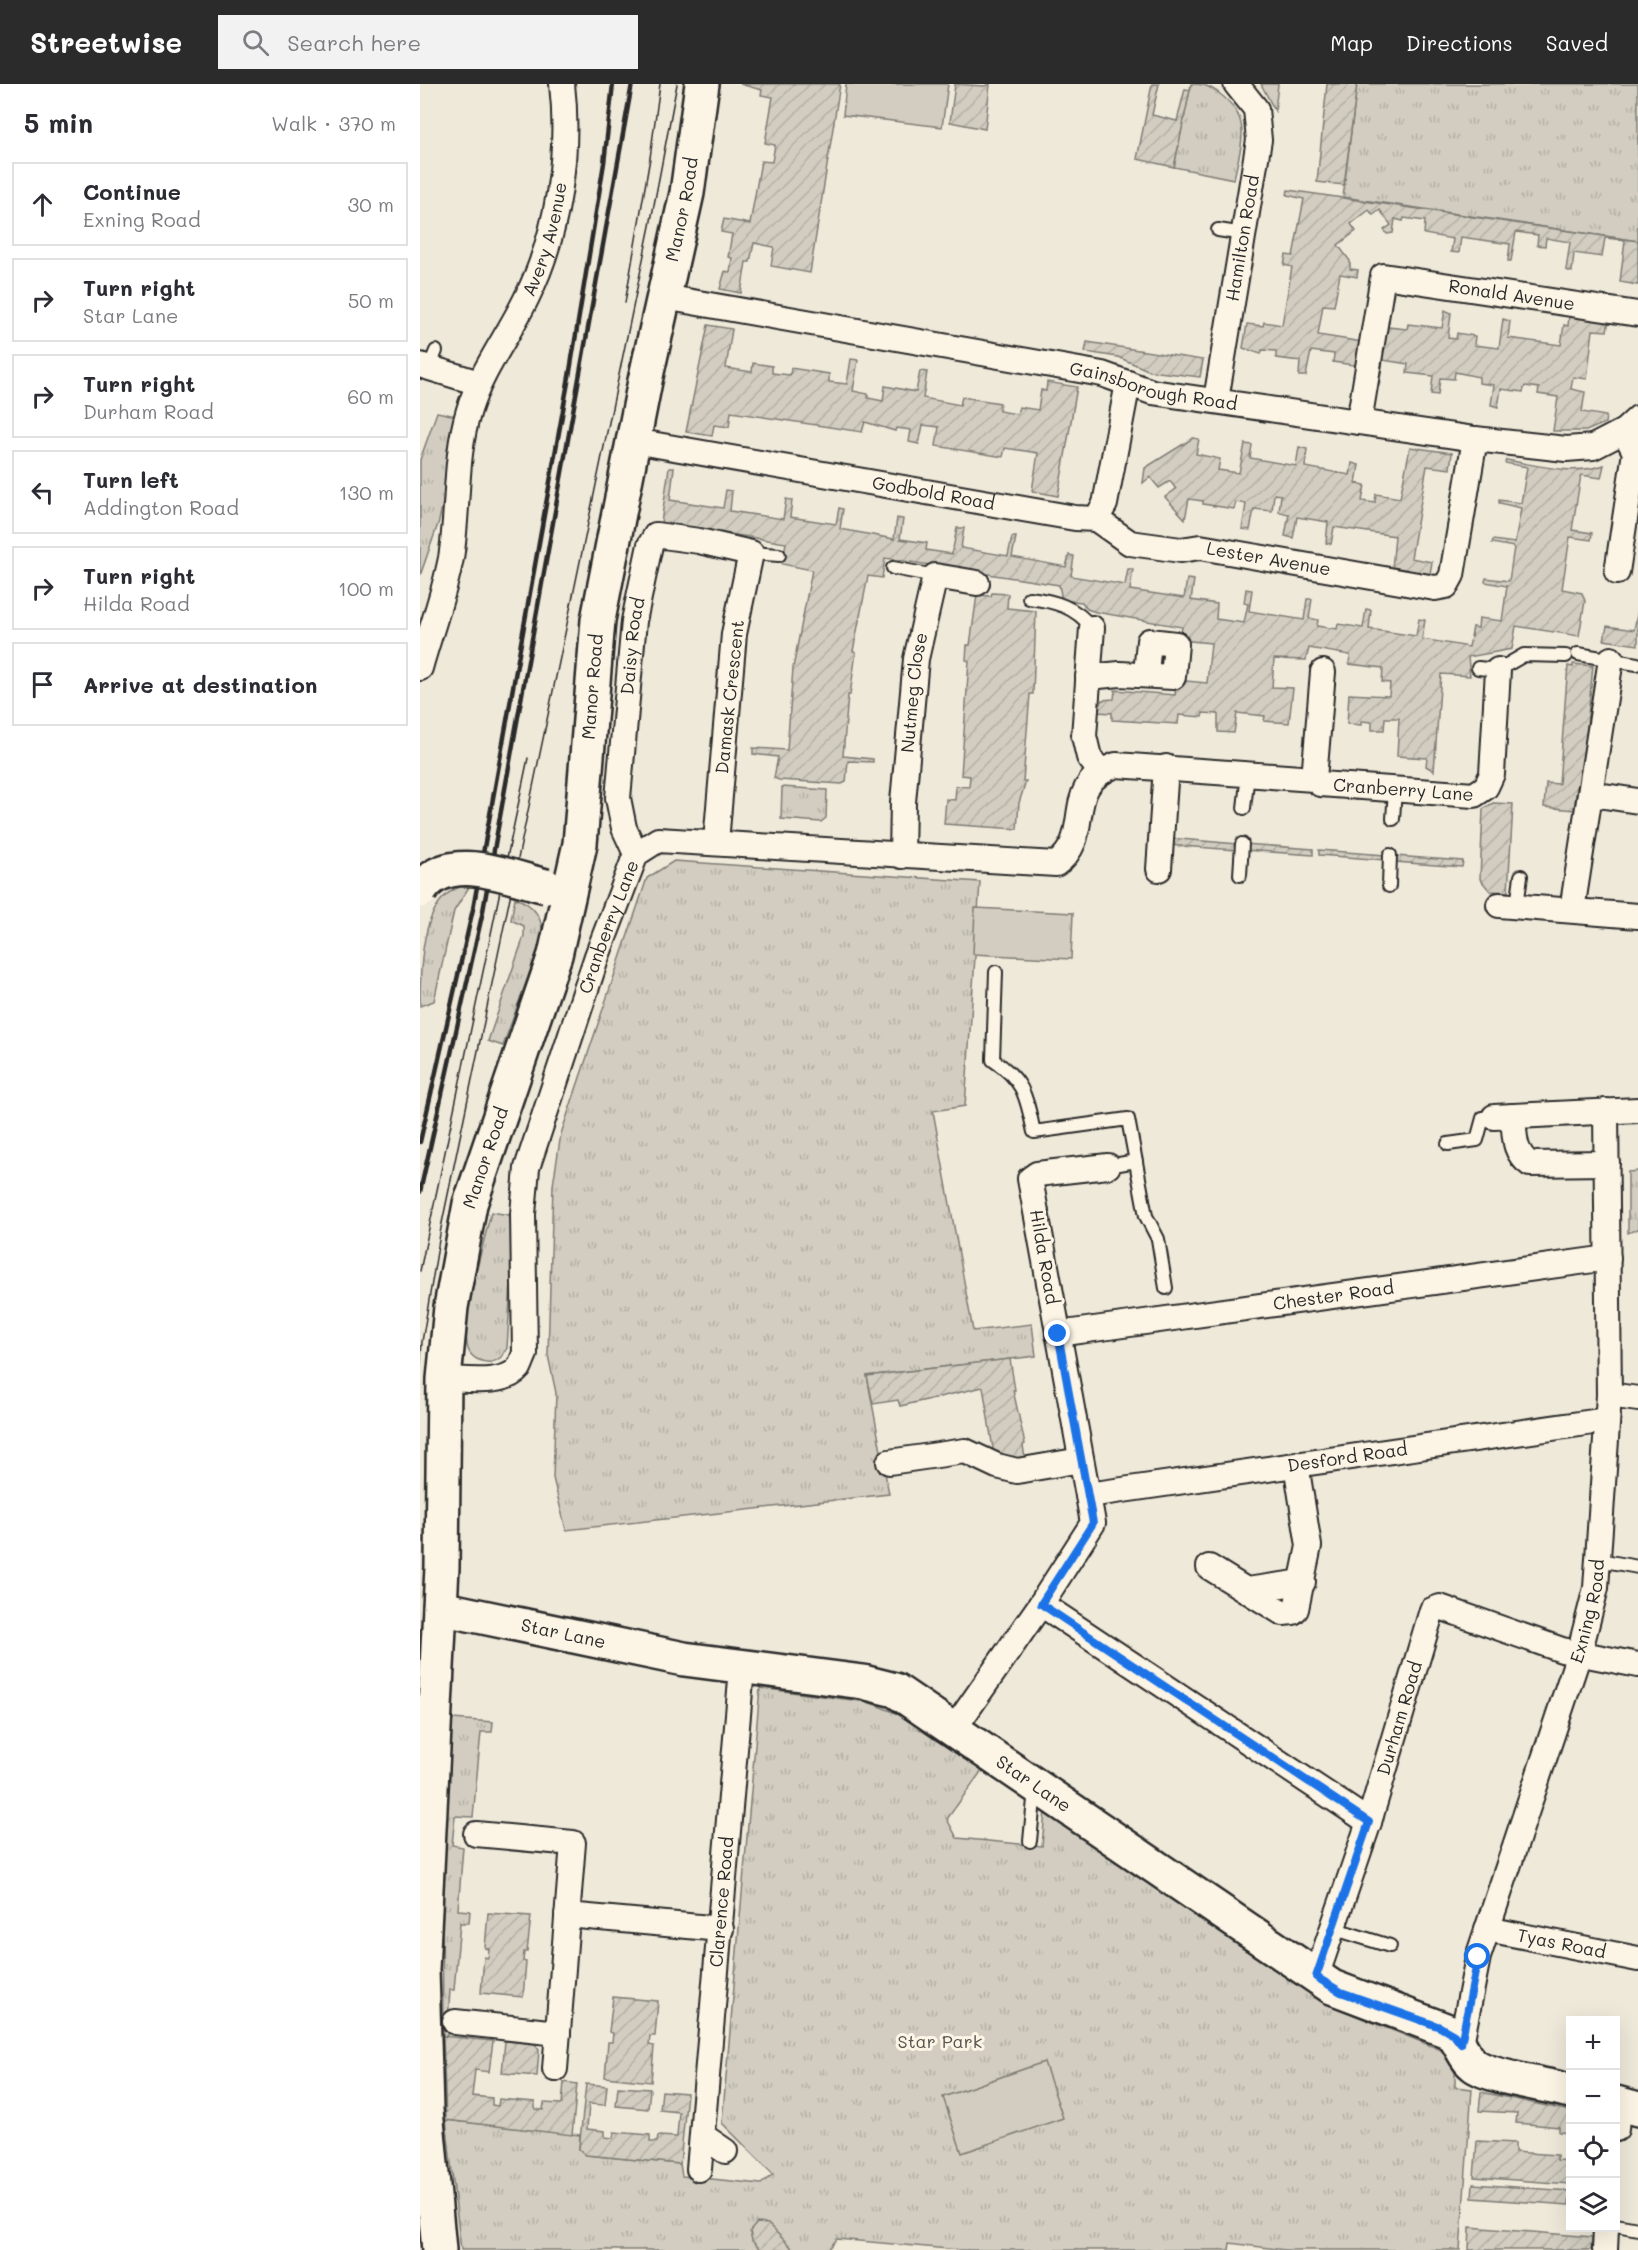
<!DOCTYPE html>
<meta charset="utf-8">
<style>
:root{--surface:#fff;--page:#f2f2f3;--text:#2b2b33;--muted:#7c7c81;--line:#e1e1e2;--accent:#2b2b2b}
body{margin:0;font-family:Mali,sans-serif;background:var(--page);color:var(--text)}
.controls{position:absolute;right:18px;bottom:18px;display:grid;overflow:hidden;border-radius:0px;box-shadow:0 6px 24px #0002}
.controls button{width:54px;height:54px;display:grid;place-items:center;padding:0;border:0;border-bottom:2px solid var(--line);background:var(--surface);color:var(--text);font:30px sans-serif}
.stop{position:absolute;width:18px;height:18px;margin:-14px;border:4px solid #1a73e8;border-radius:50%;background:#fff}
.stop.end{background:#1a73e8;border-color:#fff;box-shadow:0 2px 6px #0008}
.list{margin:0;padding:0;list-style:none}
h2{display:flex;justify-content:space-between;align-items:center;height:78px;margin:0;padding:0 24px;font-size:26px}
h2 small{font-size:20px;font-weight:400;color:var(--muted)}
.list li{display:grid;grid-template-columns:39px 1fr auto;gap:18px;align-items:center;box-sizing:border-box;height:84px;margin:0 12px 12px;padding:0 12px;border:2px solid var(--line);border-radius:0px}
.list b{display:block;font-size:22px;white-space:nowrap}
.list p{margin:0;font-size:20px;white-space:nowrap;color:var(--muted)}
.list em{font-size:20px;font-style:normal;color:var(--muted)}
.icon{flex:none;width:33px;height:33px;fill:none;stroke:currentColor;stroke-width:2;stroke-linecap:round;stroke-linejoin:round}
.map{position:relative;flex:none;width:1218px;height:2166px;overflow:hidden}
header{display:flex;align-items:center;gap:36px;box-sizing:border-box;height:84px;padding:0 30px;background:var(--accent);color:#fff}
header strong{font-size:28px}
nav{display:flex;gap:33px;margin-inline-start:auto;font-size:21px}
.search{width:420px;height:54px;background:var(--page);display:flex;align-items:center;gap:15px;box-sizing:border-box;padding:0 21px;border-radius:0px;color:var(--muted);font-size:22px}
main{display:flex}
aside{flex:1;background:var(--surface)}
.map>svg:first-child{display:block}
.grass{fill:url(#grass-tufts);stroke:#7e7c76;stroke-width:1.5}
.garden{fill:url(#garden-furrows);stroke:#7e7c76;stroke-width:1.5}
.pitch{fill:#d2cdc0;stroke:#7e7c76;stroke-width:1.5}
.lines{fill:none;stroke-linecap:round;stroke-linejoin:round}
.lane-casing{stroke:#2b2b2b;stroke-width:16}
.street-casing{stroke:#2b2b2b;stroke-width:28}
.secondary-casing{stroke:#2b2b2b;stroke-width:38}
.primary-casing{stroke:#2b2b2b;stroke-width:38}
.lane{stroke:#fcf5e5;stroke-width:12}
.street{stroke:#fcf5e5;stroke-width:24}
.secondary{stroke:#fcf5e5;stroke-width:33}
.primary{stroke:#fcf5e5;stroke-width:33}
.tram{stroke:#2b2b2b;stroke-width:1.5}
.rail{stroke:#2b2b2b;stroke-width:4.5}
.secondary-bridge-casing{stroke:#2b2b2b;stroke-width:38;stroke-linecap:butt}
.secondary-bridge{stroke:#fcf5e5;stroke-width:33}
.route{stroke:#1a73e8;stroke-width:8}
.labels{text-anchor:middle;stroke-width:6;stroke-linejoin:round;paint-order:stroke}
.street-label{font-size:18px;fill:#2b2b2b;stroke:#fcf5e5}
.park-label{font-size:18px;fill:#555450;stroke:#fcf5e5}
</style>
<header>
<strong>Streetwise</strong>
<div class="search"><svg class="icon" aria-label="search" viewBox="0 0 24 24"><circle cx="10" cy="10" r="6"/><path d="M15 15l6 6"/></svg>Search here</div>
<nav><a>Map</a><a>Directions</a><a>Saved</a></nav>
</header>
<main>
<aside>
<h2>5 min<small>Walk · 370 m</small></h2>
<ul class="list">
<li><svg class="icon" aria-label="ahead" viewBox="0 0 24 24"><path d="M12 20V5M6 11l6-6 6 6"/></svg><div><b>Continue</b><p>Exning Road</p></div><em>30 m</em></li>
<li><svg class="icon" aria-label="right" viewBox="0 0 24 24"><path d="M7 20v-9h11M14 6l5 5-5 5"/></svg><div><b>Turn right</b><p>Star Lane</p></div><em>50 m</em></li>
<li><svg class="icon" aria-label="right" viewBox="0 0 24 24"><path d="M7 20v-9h11M14 6l5 5-5 5"/></svg><div><b>Turn right</b><p>Durham Road</p></div><em>60 m</em></li>
<li><svg class="icon" aria-label="left" viewBox="0 0 24 24"><path d="M17 20v-9H6M10 6l-5 5 5 5"/></svg><div><b>Turn left</b><p>Addington Road</p></div><em>130 m</em></li>
<li><svg class="icon" aria-label="right" viewBox="0 0 24 24"><path d="M7 20v-9h11M14 6l5 5-5 5"/></svg><div><b>Turn right</b><p>Hilda Road</p></div><em>100 m</em></li>
<li><svg class="icon" aria-label="arrive" viewBox="0 0 24 24"><path d="M6 21V4h12l-3 4 3 4H6"/></svg><div><b>Arrive at destination</b></div></li>
</ul>
</aside>
<div class="map">
<svg width="1218" height="2166" viewBox="0 0 1218 2166">
<defs>
<pattern id="grass-tufts" width="24" height="20" patternUnits="userSpaceOnUse" patternTransform="scale(1.5)"><rect width="24" height="20" fill="#d2cdc0"/><path d="M3 7l-1-3M5 7V3M7 7l1-3M15 17l-1-3M17 17v-4M19 17l1-3" fill="none" stroke="#b4b0a5"/></pattern>
<pattern id="garden-furrows" width="10" height="10" patternUnits="userSpaceOnUse" patternTransform="scale(1.5)"><rect width="10" height="10" fill="#d2cdc0"/><path d="M-1 1l2-2M0 10L10 0M9 11l2-2" fill="none" stroke="#b4b0a5"/></pattern>
</defs>
<rect width="100%" height="100%" fill="#efe9da"/>
<filter id="ink" filterUnits="userSpaceOnUse"><feTurbulence type="fractalNoise" baseFrequency=".0167" numOctaves="2"/><feDisplacementMap in="SourceGraphic" scale="12" xChannelSelector="R" yChannelSelector="G"/><feConvolveMatrix kernelMatrix="1 2 1 2 8 2 1 2 1" color-interpolation-filters="sRGB"/></filter>
<g filter="url(#ink)">
<g class="grass">
<path d="M771 0C784 0 789 2 800 10 833 35 821 60 814 95L754 83Z"/>
<polygon points="841,0 858,0 855,27"/>
<polygon points="937,0 1218,0 1218,157 923,113"/>
<polygon points="17,328 41,333 19,437 0,492 0,376"/>
<polygon points="362,703 407,706 406,734 401,738 361,735"/>
<polygon points="254,777 560,798 545,1022 513,1027 553,1247 612,1240 616,1272 447,1292 469,1410 146,1446 133,1394 136,1309 128,1271 133,1101 141,1050 227,794"/>
<path d="M40 803H49L34 827 14 917 0 922C0 886 0 816 40 803Z"/>
<path d="M95 814C114 820 124 835 122 854L83 962 68 957 104 852V842L91 836Z"/>
<polygon points="1218,1087 1218,1145 1208,1149 1208,1088"/>
<path d="M71 1128 95 1132 87 1264C84 1271 79 1277 71 1278 62 1279 51 1274 48 1265 40 1238 64 1159 71 1128Z"/>
<polygon points="340,1604 448,1618 484,1632 563,1685 527,1735 537,1754 622,1762 625,1727 907,1920 1024,1967 1035,1989 1035,2003 1052,2005 1040,2166 865,2166 810,2159 809,2166 540,2166 417,2155 408,2166 41,2166 26,2036 160,2051 159,2065 166,2071 260,2080 262,2092 341,2100 353,2090 302,2039"/>
<polygon points="32,1635 73,1638 72,1648 61,1648 53,1733 35,1732 32,1761 43,1763 38,1826 50,1827 49,1839 40,1839 34,1906 30,1906 27,1952 23,1952 22,1819"/>
</g>
<g class="garden">
<polygon points="320,0 420,0 390,189 351,182 354,163 334,159 330,178 326,178 321,209 300,205 305,187 310,188 312,174 308,173 312,150 301,148 304,135 330,140 341,77 352,78 355,61 345,59 353,13 341,11 342,6"/>
<polygon points="535,0 564,2 570,0 565,45 530,38"/>
<polygon points="732,0 739,0 732,31 757,37 765,5 770,6 754,83 717,75"/>
<polygon points="907,0 937,0 924,101 897,98"/>
<polygon points="868,106 1218,157 1218,201 1200,198 1205,156 1185,154 1182,173 1154,169 1152,188 1146,186 1150,158 1126,154 1125,162 1117,161 1118,151 1096,148 1091,177 1088,177 1090,160 1041,153 1039,169 1031,168 1033,155 1004,150 1005,137 984,134 983,137 975,135 973,149 967,150 964,146 971,141 960,126 953,131 949,126 931,140 936,147 918,161 930,177 930,185 938,186 937,193 920,190 914,222 903,221 898,251 942,258 940,282 913,278 914,270 891,267 886,292 879,292 880,277 856,274 856,267 842,266 841,270 823,264 827,240 843,242 844,238 862,241 872,183 864,181 866,171 873,172 884,115 867,111"/>
<polygon points="968,218 971,219 968,243 987,245 988,240 1022,244 1025,226 1031,229 1028,254 1036,255 1037,249 1055,252 1054,261 1079,264 1083,235 1090,237 1088,254 1141,261 1144,241 1148,242 1149,231 1189,236 1187,247 1173,246 1167,295 1153,293 1151,305 1165,308 1162,328 1186,332 1185,339 1166,347 1133,347 1138,313 1118,310 1119,304 1105,302 1103,308 1081,305 1078,323 1071,321 1074,301 1059,299 1059,293 1035,288 1034,295 1020,294 1018,311 1011,310 1013,292 987,289 988,280 963,276 959,302 955,302"/>
<polygon points="288,241 312,245 306,284 332,288 333,279 352,282 352,289 370,291 371,284 409,290 409,298 427,300 431,275 438,276 433,307 448,310 448,314 463,317 465,302 496,308 500,287 507,288 503,314 540,321 542,313 580,319 579,327 597,330 599,323 618,326 621,306 626,307 627,298 657,303 638,412 612,407 618,369 585,364 583,373 516,362 519,343 503,341 499,360 489,358 491,346 476,344 475,347 445,338 442,348 311,328 309,343 294,341 292,352 266,348"/>
<polygon points="667,258 783,276 780,293 730,287 698,273 665,268"/>
<polygon points="773,354 779,355 776,370 800,375 798,386 819,389 825,360 832,361 830,374 876,382 879,363 887,365 885,383 930,391 932,379 939,381 936,399 945,401 942,417 955,419 956,410 980,414 990,363 1032,369 1030,385 1007,382 991,474 1012,478 1010,490 972,485 975,452 914,443 911,460 906,459 908,438 877,433 873,454 865,452 869,430 859,428 861,411 854,410 852,427 834,425 830,446 822,445 826,420 816,418 814,425 783,420 783,417 769,415 765,435 745,413 756,405 750,397 739,404 730,393 723,399 725,384"/>
<path d="M1086 376C1117 381 1153 392 1184 381L1181 394 1161 391 1152 446 1172 449 1171 456 1150 453 1142 505 1162 509 1165 517 1159 552 1096 542 1092 565 1048 573 1050 592 1021 590 1014 687 1006 682 1007 674 977 672 979 634H965L964 646H952V638L941 637V641L927 640 929 610 969 612 970 599 962 598 963 584 929 580 930 571 889 564 886 576 854 575 852 603 873 604 869 639 844 637 845 632 817 629 814 649 798 648V630L783 629 782 633 759 631 758 640 692 636V629L677 628 682 616 694 615 695 606 755 611 756 596 787 599 791 559 760 556 762 543 676 528 667 525 662 518 642 516 639 501 465 474 462 494 448 492 433 567 436 568 430 611H428L423 672 453 675V678L428 677 426 698 422 700 359 696 354 694 358 673 333 670V664L367 666 373 584 392 486 362 480 366 459 241 439 249 384H254L250 416 303 424 306 406 312 407 310 427 363 435 366 415 372 416 370 433 416 440 419 424 423 425 420 445 474 455 477 434 483 435 480 455 507 459 506 466 532 470 537 444H544L541 464 588 472 592 453H596L592 473 646 483 649 471 654 472 651 492 705 501 708 485H713L710 506 764 514 767 495 774 496 771 516 797 520 796 535 824 539 828 520 824 519 826 505 832 506 829 527 884 536 887 515H892L889 534 898 536 897 542 917 545 918 540 943 544 946 525 951 526 949 545 996 552 999 535 1005 536 1002 555 1049 563 1053 543 1058 544 1059 534 1082 537 1087 502 1065 498 1066 494 1089 497 1094 463 1072 459 1073 456 1095 459 1101 424 1079 419V416L1101 419 1107 383 1085 379Z"/>
<polygon points="572,509 588,510 587,524 616,527 613,610 610,610 603,697 606,697 599,719 597,745 524,740 526,715 535,716 536,702 549,703 550,692 541,691 549,577 546,576 547,561 550,561 557,511 571,512"/>
<polygon points="1218,526 1218,561 1184,556 1187,542 1214,546"/>
<polygon points="1153,580 1173,582 1161,702 1157,702 1154,726 1124,723 1126,699 1139,700 1147,593 1148,582 1153,583"/>
<polygon points="1073,719 1093,720 1088,808 1070,807 1060,795 1063,725"/>
<polygon points="749,754 817,760 816,766 748,761"/>
<polygon points="824,760 893,765 893,771 824,766"/>
<polygon points="899,766 965,771 965,776 899,771"/>
<polygon points="975,772 1043,777 1042,783 975,778"/>
<polygon points="590,1275 595,1306 593,1306 605,1360 603,1361 605,1375 595,1377 574,1371 563,1303 480,1322 478,1316 453,1320 447,1292"/>
<polygon points="68,1829 111,1832 107,1868 104,1868 103,1877 106,1878 103,1913 61,1909 64,1873 68,1874 69,1865 65,1864"/>
<polygon points="193,1913 238,1917 235,1952 230,1952 229,1961 234,1962 231,1998 185,1993 188,1958 192,1958 193,1949 189,1948"/>
<polygon points="23,1952 73,1957 69,1988 55,1986 52,2012 72,2014 72,2021 78,2022 79,2015 115,2018 115,2025 123,2026 124,2019 142,2020 144,1998 157,2000 152,2051 26,2036"/>
<polygon points="85,1957 115,1960 119,1966 117,1992 82,1989"/>
<polygon points="166,2000 187,2002 185,2021 169,2020 167,2045 185,2047 185,2053 193,2054 194,2048 230,2051 230,2058 237,2058 238,2052 257,2053 259,2028 240,2026 242,2007 267,2009 260,2080 166,2071 159,2065"/>
<polygon points="198,2003 230,2005 228,2025 196,2022"/>
<polygon points="1061,2008 1150,2027 1150,2049 1139,2048 1139,2043 1096,2039 1097,2029 1059,2027"/>
<polygon points="1057,2057 1095,2059 1095,2068 1137,2071 1137,2076 1150,2077 1150,2100 1054,2093"/>
<polygon points="1053,2100 1150,2107 1149,2121 1052,2114"/>
<polygon points="337,2139 348,2140 374,2166 341,2166 332,2157 330,2147"/>
<polygon points="1050,2143 1172,2153 1171,2166 1049,2166"/>
</g>
<g class="pitch">
<polygon points="426,0 528,0 522,43 423,31"/>
<polygon points="555,824 653,829 651,875 553,870"/>
<polygon points="624,1978 643,2034 542,2069 523,2013"/>
</g>
<g class="lines">
<g class="lane-casing">
<g id="lane">
<polyline points="798,146 824,150"/>
<polyline points="9,284 16,267"/>
<polyline points="331,469 359,471"/>
<polyline points="473,484 515,492"/>
<path d="M609 514C635 517 656 523 672 544"/>
<polyline points="1158,570 1217,580"/>
<polyline points="1058,584 1078,586 1104,571 1146,572"/>
<polyline points="824,724 828,690"/>
<polyline points="973,735 975,706"/>
<polyline points="820,791 822,760"/>
<polyline points="969,802 970,771"/>
<polyline points="1097,822 1101,792"/>
<path d="M576 888 573 976C605 997 606 1013 614 1048L708 1035 726 1132 738 1155 746 1204"/>
<polyline points="1028,1060 1057,1056 1063,1034 1074,1033"/>
<polyline points="688,1082 716,1077"/>
<polyline points="1179,1476 1218,1483"/>
<polyline points="610,1757 615,1705"/>
<polyline points="912,1844 970,1862"/>
<polyline points="1196,2141 1218,2145"/>
</g>
</g>
<g class="street-casing">
<g id="street">
<path id="s1" d="M244 213 682 290 732 308 1055 355 1146 365 1173 363 1204 347 1218 334"/>
<polyline points="0,281 59,299"/>
<path id="s2" d="M796 316 839 56 836 25 816 0"/>
<path id="s3" d="M939 338 963 192 1218 230"/>
<path id="s4" d="M214 357 655 434 676 435 685 420 708 299"/>
<path id="s5" d="M676 435 710 459 761 466 780 463 1015 504 1026 502 1032 491 1055 355"/>
<polyline points="1197,488 1215,368 1204,347"/>
<polyline points="672,544 664,652 669,673 680,687"/>
<path id="s6" d="M0 584C10 548 24 511 31 474 39 425 34 374 49 326 62 285 89 251 107 213 138 151 150 68 142 0"/>
<polyline points="668,593 700,590 753,593 756,560 729,557 726,590"/>
<polyline points="894,695 903,588"/>
<polyline points="1171,710 1218,717"/>
<path id="s7" d="M216 770 204 744 198 714 214 537 230 461 236 451 279 457 331 469 314 550 296 758"/>
<path id="s8" d="M482 772 483 718 496 575 515 492 557 499"/>
<polyline points="739,785 746,683"/>
<polyline points="1079,821 1218,832"/>
<polyline points="1152,826 1191,575"/>
<path d="M1093 1032C1095 1052 1093 1068 1110 1080L1187 1079"/>
<polyline points="1074,1033 1218,1026"/>
<path id="s9" d="M638 1250 1188 1174"/>
<path id="s10" d="M24 1295C44 1295 84 1302 99 1284 101 1280 103 1274 105 1270L103 1130 107 1084 177 872 216 770 238 756 636 780C676 751 639 702 696 681L894 695 900 700 1054 711 1066 703 1072 690 1078 586"/>
<polyline points="1189,1311 1218,1315"/>
<polyline points="469,1378 545,1367 577,1382 597,1387 661,1376"/>
<path id="s11" d="M668 1411 1187 1336"/>
<polyline points="789,1483 863,1529 873,1528 876,1525 889,1462 876,1380"/>
<polyline points="827,1506 883,1498"/>
<polyline points="621,1520 949,1738"/>
<polyline points="534,1645 621,1520 673,1439 610,1095 617,1090 688,1082"/>
<polyline points="56,1750 153,1759 135,1985"/>
<polyline points="147,1831 301,1845"/>
<path id="s12" d="M1067 1845 1218 1875"/>
<path id="s13" d="M896 1893 949 1738 1012 1526 1020 1523 1142 1566 1218 1581"/>
<polyline points="35,1938 138,1949"/>
<path id="s14" d="M1041 1960 1058 1873 1159 1570 1176 1504 1189 1311 1186 1027"/>
<polyline points="1196,2045 1198,2020"/>
<polyline points="283,2052 305,2067"/>
<path id="s15" d="M279 2085 322 1584"/>
<polyline points="1185,2166 1186,2144"/>
</g>
</g>
<g class="secondary-casing">
<g id="secondary">
<path id="s16" d="M20 1524 264 1575 443 1598 475 1606 912 1903 1028 1947C1041 1956 1042 1972 1054 1981 1069 1993 1129 2001 1150 2007"/>
<polyline points="1196,2019 1218,2025"/>
</g>
</g>
<g class="primary-casing">
<g id="primary">
<path id="s17" d="M19 2166 6 2026 2 1886 22 1483 24 1295 31 1223 50 1120 135 871 160 760 178 536 225 297 267 109 282 0"/>
</g>
</g>
<use href="#lane" class="lane"/>
<use href="#street" class="street"/>
<use href="#secondary" class="secondary"/>
<use href="#primary" class="primary"/>
<g class="tram">
<polyline points="205,219 230,74 240,0"/>
<polyline points="0,1187 108,674"/>
<polyline points="0,1287 2,1258 21,1144 230,142 257,0"/>
</g>
<g class="rail">
<polyline points="0,1058 53,825 150,287 184,79 193,0"/>
<polyline points="0,1108 63,827 212,0"/>
</g>
<g class="secondary-bridge-casing">
<path id="secondary-bridge" d="M0 807C26 765 88 793 126 802"/>
</g>
<use href="#secondary-bridge" class="secondary-bridge"/>
</g>
</g>
<g class="lines" filter="url(#ink)">
<polyline class="route" points="638,1250 673,1439 621,1520 949,1738 896,1893 921,1908 1020,1943 1034,1951 1041,1960 1058,1873"/>
</g>
<g class="labels">
<g class="street-label">
<text dy="6" stroke="none"><textPath href="#s17" startOffset="2070">Manor Road</textPath></text>
<text dy="6" stroke="none"><textPath href="#s6" startOffset="452">Avery Avenue</textPath></text>
<text dy="6" stroke="none"><textPath href="#s2" startOffset="164">Hamilton Road</textPath></text>
<text dy="6" stroke="none"><textPath href="#s3" startOffset="278">Ronald Avenue</textPath></text>
<text dy="6" stroke="none"><textPath href="#s1" startOffset="498">Gainsborough Road</textPath></text>
<text dy="6" stroke="none"><textPath href="#s4" startOffset="304">Godbold Road</textPath></text>
<text dy="6" stroke="none"><textPath href="#s5" startOffset="182">Lester Avenue</textPath></text>
<text dy="6" stroke="none"><textPath href="#s7" startOffset="212">Daisy Road</textPath></text>
<text dy="6" stroke="none"><textPath href="#s17" startOffset="1584">Manor Road</textPath></text>
<text dy="6" stroke="none"><textPath href="#s8" startOffset="164">Nutmeg Close</textPath></text>
<text transform="translate(310 613) rotate(-84)" y="6">Damask Crescent</text>
<text dy="6" stroke="none"><textPath href="#s10" startOffset="1449">Cranberry Lane</textPath></text>
<text dy="6" stroke="none"><textPath href="#s10" startOffset="534">Cranberry Lane</textPath></text>
<text dy="6" stroke="none"><textPath href="#s17" startOffset="1098">Manor Road</textPath></text>
<text transform="translate(624 1173) rotate(80)" y="6">Hilda Road</text>
<text dy="6" stroke="none"><textPath href="#s9" startOffset="278">Chester Road</textPath></text>
<text dy="6" stroke="none"><textPath href="#s11" startOffset="262">Desford Road</textPath></text>
<text dy="6" stroke="none"><textPath href="#s14" startOffset="452">Exning Road</textPath></text>
<text dy="6" stroke="none"><textPath href="#s16" startOffset="126">Star Lane</textPath></text>
<text dy="6" stroke="none"><textPath href="#s13" startOffset="272">Durham Road</textPath></text>
<text dy="6" stroke="none"><textPath href="#s16" startOffset="630">Star Lane</textPath></text>
<text dy="6" stroke="none"><textPath href="#s15" startOffset="268">Clarence Road</textPath></text>
<text dy="6" stroke="none"><textPath href="#s12" startOffset="76">Tyas Road</textPath></text>
</g>
<g class="park-label">
<text x="520" y="1964">Star Park</text>
</g>
</g>
</svg>
<div class="controls">
<button>+</button>
<button>−</button>
<button><svg class="icon" aria-label="locate" viewBox="0 0 24 24"><circle cx="12" cy="12" r="6"/><path d="M12 2v4M12 18v4M2 12h4M18 12h4"/></svg></button>
<button><svg class="icon" aria-label="layers" viewBox="0 0 24 24"><path d="M12 4l9 5-9 5-9-5zM3 14l9 5 9-5"/></svg></button>
</div>
<div class="stop" style="left:1058px;top:1873px"></div>
<div class="stop end" style="left:638px;top:1250px"></div>
</div>
</main>
